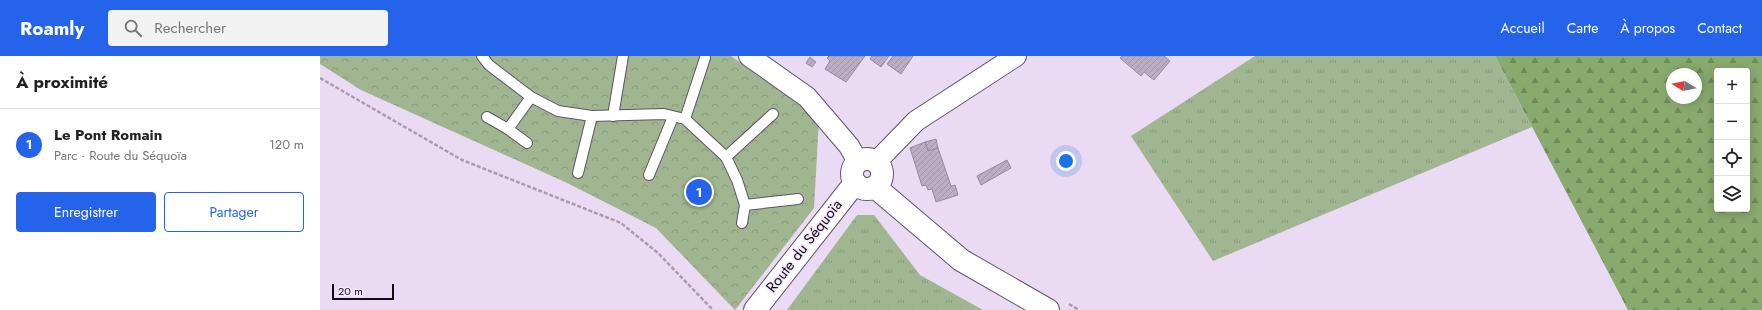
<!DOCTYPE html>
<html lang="fr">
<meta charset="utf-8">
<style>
:root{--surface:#fff;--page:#f2f2f2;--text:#202124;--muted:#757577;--line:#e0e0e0;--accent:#2563eb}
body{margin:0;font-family:Jost,sans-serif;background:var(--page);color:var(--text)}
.controls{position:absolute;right:12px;top:12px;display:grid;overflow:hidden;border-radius:4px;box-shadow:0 2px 10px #0003}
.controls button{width:36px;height:36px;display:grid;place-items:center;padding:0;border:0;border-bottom:1px solid var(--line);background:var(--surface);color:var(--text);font:20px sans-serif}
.compass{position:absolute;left:1346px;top:12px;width:36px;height:36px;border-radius:50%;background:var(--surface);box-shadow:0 2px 10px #0003;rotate:280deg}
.scale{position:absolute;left:12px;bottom:10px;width:62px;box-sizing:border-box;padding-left:4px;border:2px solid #110c14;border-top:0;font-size:11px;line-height:14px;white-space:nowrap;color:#110c14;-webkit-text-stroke:3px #f5e8fc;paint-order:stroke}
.you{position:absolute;left:746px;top:105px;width:14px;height:14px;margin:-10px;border:3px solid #fff;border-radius:50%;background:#1a73e8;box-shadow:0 0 0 6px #1a73e833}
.badge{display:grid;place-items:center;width:26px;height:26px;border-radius:50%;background:var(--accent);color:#fff;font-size:13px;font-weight:700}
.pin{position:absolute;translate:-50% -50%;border:2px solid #fff;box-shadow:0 1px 4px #0006}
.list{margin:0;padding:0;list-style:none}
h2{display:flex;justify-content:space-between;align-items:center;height:52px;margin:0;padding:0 16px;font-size:17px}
h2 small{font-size:13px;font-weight:400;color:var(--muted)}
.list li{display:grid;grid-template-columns:26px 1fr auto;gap:12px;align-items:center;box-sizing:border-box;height:72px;padding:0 16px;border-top:1px solid var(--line)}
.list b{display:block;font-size:15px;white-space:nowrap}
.list p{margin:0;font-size:13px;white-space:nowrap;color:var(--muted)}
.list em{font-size:13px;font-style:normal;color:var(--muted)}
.actions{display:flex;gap:8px;padding:12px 16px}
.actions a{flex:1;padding:9px 0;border:1px solid var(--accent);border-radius:4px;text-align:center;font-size:14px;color:var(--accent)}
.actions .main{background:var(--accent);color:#fff}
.icon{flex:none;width:22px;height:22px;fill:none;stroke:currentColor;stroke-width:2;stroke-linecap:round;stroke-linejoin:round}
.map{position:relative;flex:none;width:1442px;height:254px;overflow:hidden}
header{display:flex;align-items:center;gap:24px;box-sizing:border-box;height:56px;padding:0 20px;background:var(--accent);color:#fff}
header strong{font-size:19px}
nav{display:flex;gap:22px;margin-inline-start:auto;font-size:14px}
.search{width:280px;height:36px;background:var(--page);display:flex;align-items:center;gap:10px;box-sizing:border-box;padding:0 14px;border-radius:4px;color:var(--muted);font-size:15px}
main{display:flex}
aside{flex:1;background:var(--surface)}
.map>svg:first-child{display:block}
.grass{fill:url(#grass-tufts)}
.forest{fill:url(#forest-firs);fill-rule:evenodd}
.park{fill:url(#park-crowns)}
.building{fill:url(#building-hatch);stroke:#9889a0}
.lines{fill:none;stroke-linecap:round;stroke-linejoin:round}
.lane-casing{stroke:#5f5267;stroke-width:12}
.street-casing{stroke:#5f5267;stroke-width:22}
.secondary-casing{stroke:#5f5267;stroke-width:24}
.path{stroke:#a79bae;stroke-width:2.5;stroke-dasharray:4 2;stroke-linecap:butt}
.lane{stroke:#fff;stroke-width:10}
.street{stroke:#fff;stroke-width:20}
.secondary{stroke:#fff;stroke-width:22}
.labels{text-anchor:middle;stroke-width:3;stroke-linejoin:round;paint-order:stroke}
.street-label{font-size:15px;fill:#110c14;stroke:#f5e8fc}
</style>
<header>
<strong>Roamly</strong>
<div class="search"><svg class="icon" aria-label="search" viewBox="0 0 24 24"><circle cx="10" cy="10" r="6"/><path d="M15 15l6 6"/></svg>Rechercher</div>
<nav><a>Accueil</a><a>Carte</a><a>À propos</a><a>Contact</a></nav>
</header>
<main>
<aside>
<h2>À proximité<small></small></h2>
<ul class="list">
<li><span class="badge">1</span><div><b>Le Pont Romain</b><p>Parc · Route du Séquoïa</p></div><em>120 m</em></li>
</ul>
<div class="actions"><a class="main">Enregistrer</a><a>Partager</a></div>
</aside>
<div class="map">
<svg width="1442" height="254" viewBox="0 0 1442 254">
<defs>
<pattern id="grass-tufts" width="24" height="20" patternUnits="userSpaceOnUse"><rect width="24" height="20" fill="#a0b690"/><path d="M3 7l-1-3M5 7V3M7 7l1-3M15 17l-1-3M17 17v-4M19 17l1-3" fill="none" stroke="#899b7b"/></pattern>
<pattern id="forest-firs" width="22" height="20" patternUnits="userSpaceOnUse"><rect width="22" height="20" fill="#88aa6e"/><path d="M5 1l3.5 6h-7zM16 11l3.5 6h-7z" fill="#6e8959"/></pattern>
<pattern id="park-crowns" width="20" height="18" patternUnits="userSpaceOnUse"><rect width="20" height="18" fill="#a0b690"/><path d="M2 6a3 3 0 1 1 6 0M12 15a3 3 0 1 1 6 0" fill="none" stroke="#899b7b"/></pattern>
<pattern id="building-hatch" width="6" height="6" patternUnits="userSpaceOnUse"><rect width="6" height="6" fill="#bcadc5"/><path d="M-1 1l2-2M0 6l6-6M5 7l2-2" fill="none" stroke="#a194a8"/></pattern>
</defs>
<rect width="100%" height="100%" fill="#eadaf3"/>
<g class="grass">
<polygon points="935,0 1175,0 1212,71 893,205 811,80"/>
<polygon points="537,159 554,159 600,219 663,254 467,254"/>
</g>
<path class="forest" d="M1175 0H1442V254H1308ZM1397 15H1427V153H1397ZM1352 18H1376V42H1352Z"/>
<polygon class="park" points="0,0 411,0 499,63 494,152 415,254 336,172 245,126 41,34 0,8"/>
<g class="building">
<polygon points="509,0 545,0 526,26 505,13 510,5 507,2"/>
<polygon points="552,0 569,0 561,11 550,3"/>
<polygon points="573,0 593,0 581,18 567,8"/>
<polygon points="802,0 844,0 850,5 834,24 824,16 821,20 800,2"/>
<polygon points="490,1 496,6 492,11 486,7"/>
<polygon points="616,83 618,92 608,95 605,86"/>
<polygon points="605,86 608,95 618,92 631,130 635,129 638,139 616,146 612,133 608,134 606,129 602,130 590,92"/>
<polygon points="687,104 691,112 661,129 657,120"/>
</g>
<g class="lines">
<g class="lane-casing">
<g id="lane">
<polyline points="162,0 169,9 211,41 238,55 272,60 344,58 365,63 406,101 417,124 425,149 422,167"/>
<polyline points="293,60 303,0"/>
<polyline points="167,61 188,73 211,41"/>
<polyline points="365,63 385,2"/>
<polyline points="188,73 207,87"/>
<polyline points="406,101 453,58"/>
<polyline points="258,117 272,60"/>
<polyline points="329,119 353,61"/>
<polyline points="425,149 478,143"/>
</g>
</g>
<g class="street-casing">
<g id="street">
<polyline points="429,0 487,41 529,90 538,106"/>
<polyline points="558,107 562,100 596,65 696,0"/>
</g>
</g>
<g class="secondary-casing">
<g id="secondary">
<circle cx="547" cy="118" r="15"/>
<polyline points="555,131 641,204 728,254"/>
<polyline points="435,254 535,127"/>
</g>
</g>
<g class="path">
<polyline points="0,22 142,104 301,167 338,197 393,254"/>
<polyline points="749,248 759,254"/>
</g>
<use href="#lane" class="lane"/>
<use href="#street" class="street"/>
<use href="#secondary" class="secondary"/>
</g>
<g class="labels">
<g class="street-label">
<text transform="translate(484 190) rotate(-52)" y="5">Route du Séquoïa</text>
</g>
</g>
</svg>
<div class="controls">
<button>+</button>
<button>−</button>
<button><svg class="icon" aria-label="locate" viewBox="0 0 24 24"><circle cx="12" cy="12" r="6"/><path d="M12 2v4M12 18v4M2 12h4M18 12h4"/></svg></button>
<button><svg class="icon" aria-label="layers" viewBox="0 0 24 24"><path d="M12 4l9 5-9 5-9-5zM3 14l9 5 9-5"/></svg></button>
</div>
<svg class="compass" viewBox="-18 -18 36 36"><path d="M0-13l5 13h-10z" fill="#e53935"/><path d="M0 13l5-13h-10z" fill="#757577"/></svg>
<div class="scale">20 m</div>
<div class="you"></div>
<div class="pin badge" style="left:379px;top:136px">1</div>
</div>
</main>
